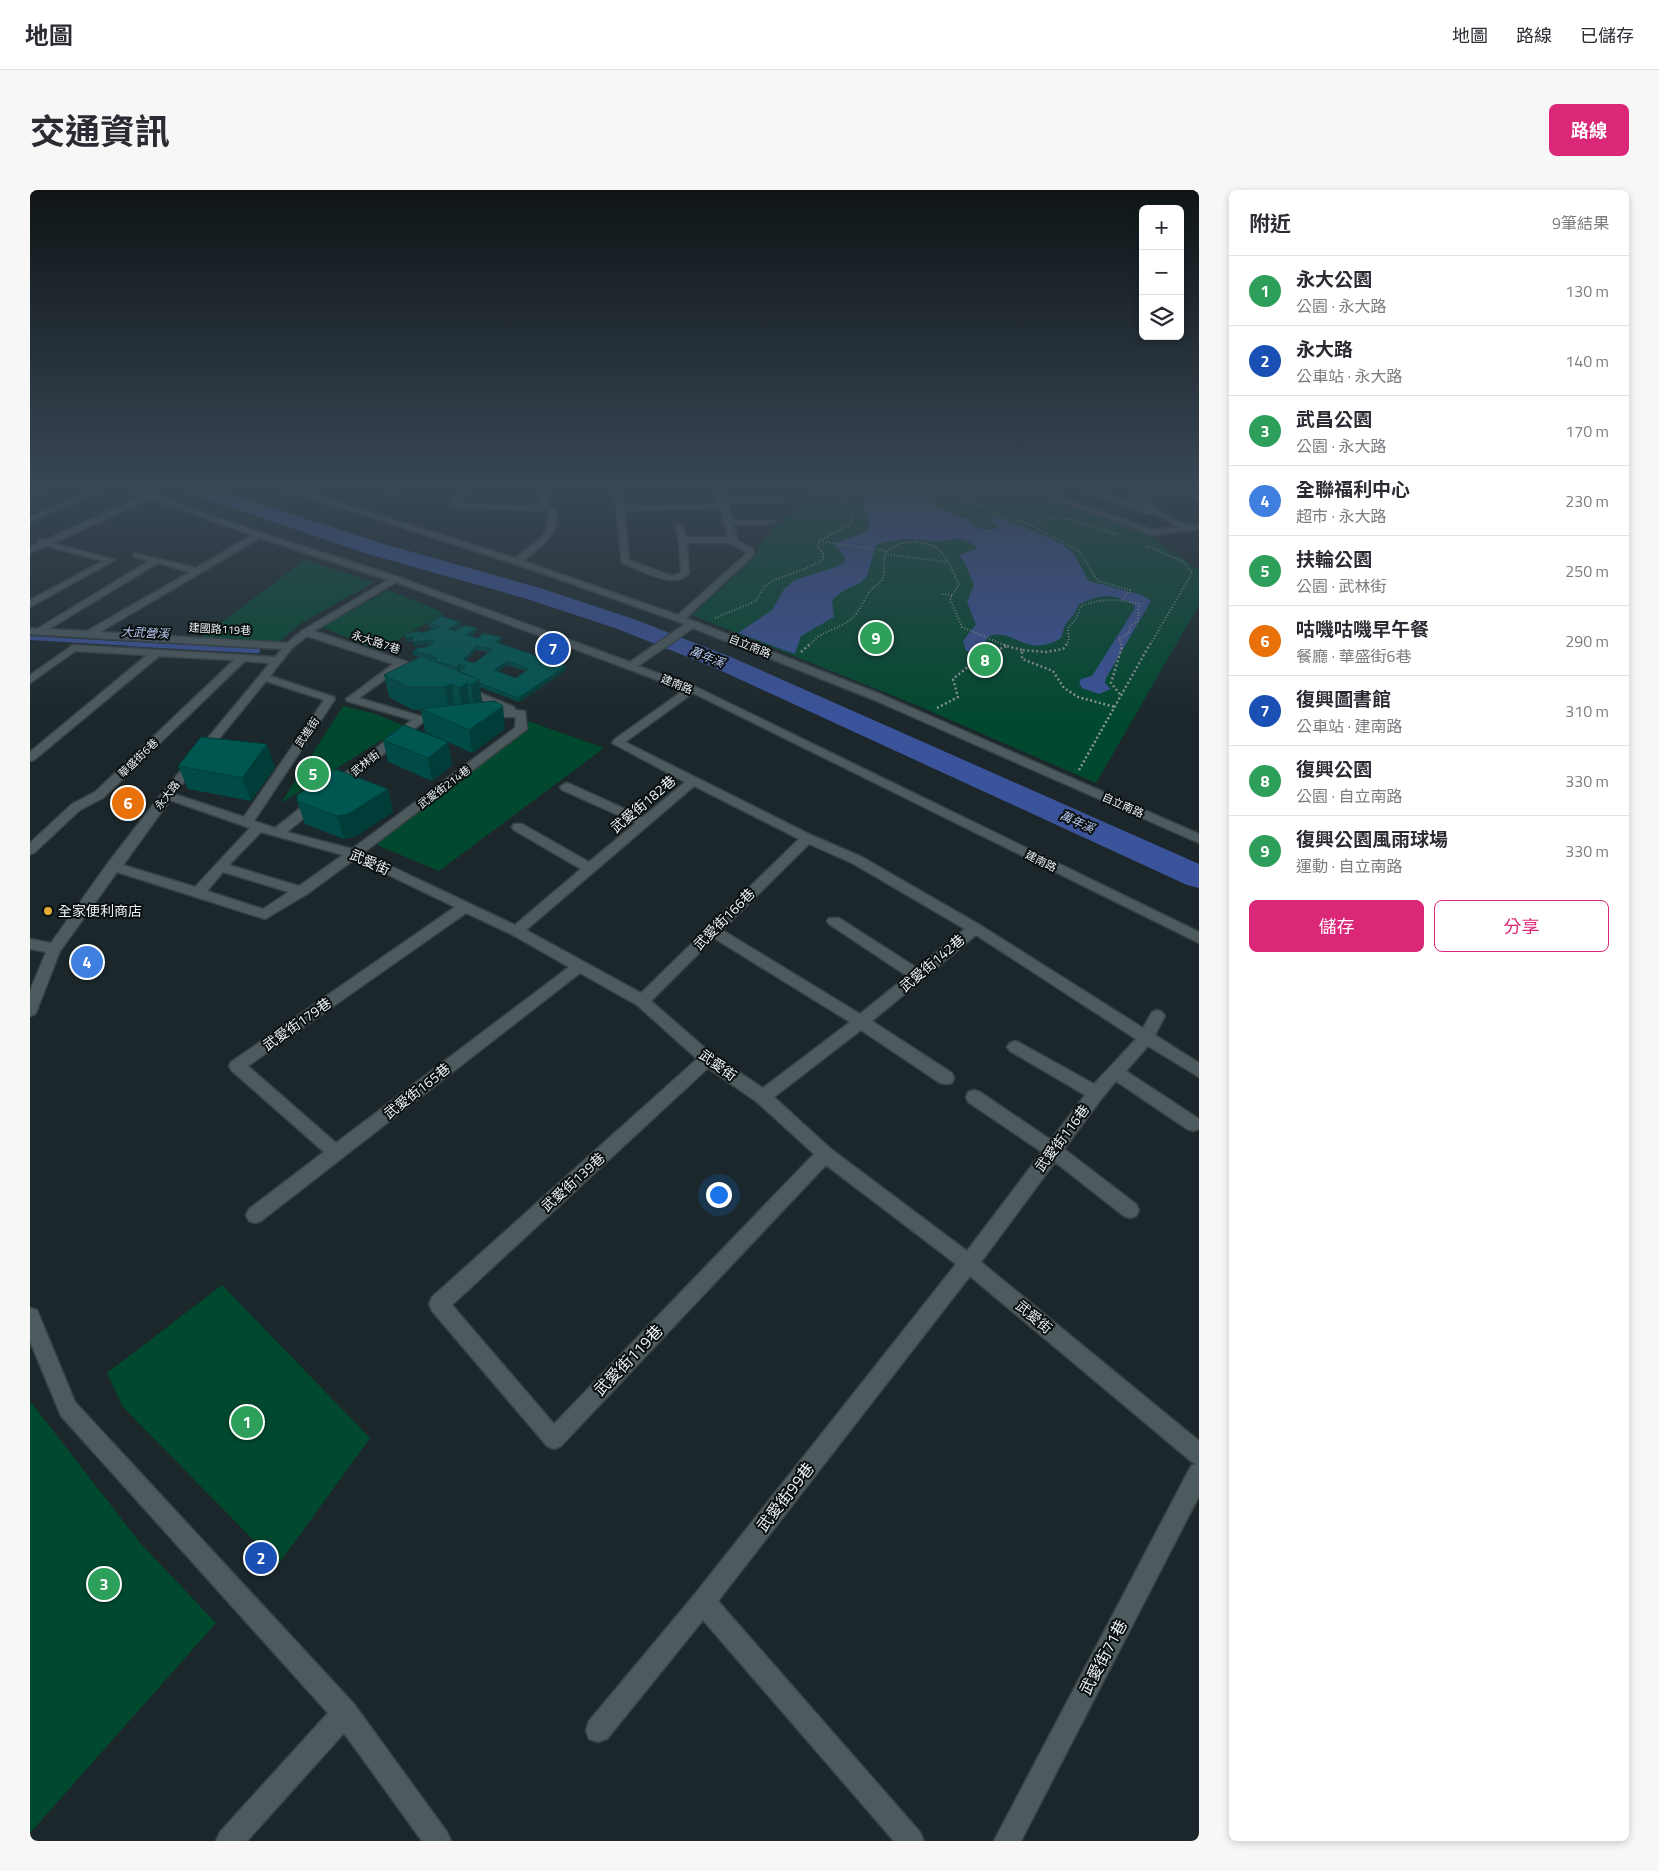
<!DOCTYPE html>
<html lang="zh-TW">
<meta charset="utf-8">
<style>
:root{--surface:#fff;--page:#f7f7f7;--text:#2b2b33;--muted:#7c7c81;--line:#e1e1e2;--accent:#db2777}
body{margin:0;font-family:"Titillium Web","Noto Sans TC",sans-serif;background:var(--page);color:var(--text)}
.controls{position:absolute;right:15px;top:15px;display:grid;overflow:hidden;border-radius:8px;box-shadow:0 2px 8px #0003}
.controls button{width:45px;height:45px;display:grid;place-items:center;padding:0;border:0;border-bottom:1px solid var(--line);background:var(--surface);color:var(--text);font:25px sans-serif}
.you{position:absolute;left:688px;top:1004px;width:18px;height:18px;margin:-12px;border:4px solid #fff;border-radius:50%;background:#1a73e8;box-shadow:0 0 0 8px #1a73e833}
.badge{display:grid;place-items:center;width:32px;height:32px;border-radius:50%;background:var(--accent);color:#fff;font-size:16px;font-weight:700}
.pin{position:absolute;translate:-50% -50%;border:2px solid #fff;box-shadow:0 1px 5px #0006}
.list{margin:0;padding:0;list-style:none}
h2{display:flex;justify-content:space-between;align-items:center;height:65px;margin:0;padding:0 20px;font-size:21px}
h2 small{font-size:16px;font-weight:400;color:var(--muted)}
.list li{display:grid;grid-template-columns:32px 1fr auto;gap:15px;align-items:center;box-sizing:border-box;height:70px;padding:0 20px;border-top:1px solid var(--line)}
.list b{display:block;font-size:19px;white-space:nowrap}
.list p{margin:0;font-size:16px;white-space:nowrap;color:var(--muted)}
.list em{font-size:16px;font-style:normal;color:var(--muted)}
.actions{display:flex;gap:10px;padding:15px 20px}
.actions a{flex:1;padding:11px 0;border:1px solid var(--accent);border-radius:8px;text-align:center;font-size:18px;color:var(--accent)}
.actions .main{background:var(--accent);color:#fff}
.icon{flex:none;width:28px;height:28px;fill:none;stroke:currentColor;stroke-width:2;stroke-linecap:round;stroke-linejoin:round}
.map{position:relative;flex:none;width:1169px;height:1651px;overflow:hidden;border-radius:8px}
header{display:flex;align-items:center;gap:30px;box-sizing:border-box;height:70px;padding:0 25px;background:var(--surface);border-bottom:1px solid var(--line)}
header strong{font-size:24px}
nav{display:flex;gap:28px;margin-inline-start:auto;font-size:18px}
.intro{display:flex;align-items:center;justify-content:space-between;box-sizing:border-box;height:120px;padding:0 30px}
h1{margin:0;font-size:35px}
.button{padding:12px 22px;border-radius:8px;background:var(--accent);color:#fff;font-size:18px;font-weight:700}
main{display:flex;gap:30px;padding:0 30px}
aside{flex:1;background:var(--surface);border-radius:8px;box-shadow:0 2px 8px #0003}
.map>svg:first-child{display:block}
.green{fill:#01492e}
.water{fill:#3b539b}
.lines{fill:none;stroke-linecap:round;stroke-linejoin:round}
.stream-far1{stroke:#3b539b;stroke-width:4}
.stream{stroke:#3b539b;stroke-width:4.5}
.river{fill:#3b539b;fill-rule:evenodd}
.minor-casing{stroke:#394245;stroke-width:3}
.path-far1{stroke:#8d9699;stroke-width:2;stroke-dasharray:1 2;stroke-linecap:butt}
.path{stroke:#8d9699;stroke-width:2.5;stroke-dasharray:2 2.5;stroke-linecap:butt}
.minor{fill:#4e5b5e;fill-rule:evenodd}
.wall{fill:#004b47;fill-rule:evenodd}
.shaded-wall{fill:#003d39}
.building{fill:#005752;stroke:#003d39;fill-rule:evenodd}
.poi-dot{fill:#e7ac36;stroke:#0a0f10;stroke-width:2}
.labels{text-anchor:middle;stroke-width:4;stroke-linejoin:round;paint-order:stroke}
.far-street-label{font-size:11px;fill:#ecf3f5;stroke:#0a0f10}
.far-water-label{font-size:12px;font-style:italic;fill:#bccdf6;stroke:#0a0f10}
.street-label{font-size:14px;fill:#ecf3f5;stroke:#0a0f10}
.poi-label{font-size:14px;fill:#ecf3f5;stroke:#0a0f10;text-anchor:start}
.near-street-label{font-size:16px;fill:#ecf3f5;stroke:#0a0f10}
</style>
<header>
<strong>地圖</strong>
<nav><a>地圖</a><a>路線</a><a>已儲存</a></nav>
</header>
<div class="intro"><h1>交通資訊</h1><a class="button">路線</a></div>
<main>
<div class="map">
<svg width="1169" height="1651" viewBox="0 0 1169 1651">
<rect width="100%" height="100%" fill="#1b272a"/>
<g class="green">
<polygon points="789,299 994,299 1118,345 1169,380 1169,415 1066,593 886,515 662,425 727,365 727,357 744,337"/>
<polygon points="275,370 344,392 270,434 244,456 169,449"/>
<polygon points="358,400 415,423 348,461 292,437"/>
<polygon points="313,516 346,524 374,536 251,613"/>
<polygon points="498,531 574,558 409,681 338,651"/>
<polygon points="192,1095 340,1248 248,1375 93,1217 77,1183"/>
<polygon points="0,1211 111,1354 186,1433 0,1643"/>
</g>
<path class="water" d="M859 302 892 305 911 320 940 330 942 334 950 339H967V334L959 330 968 327C988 336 1025 347 1041 361 1048 369 1053 382 1059 391L1112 405 1121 411 1076 488 1075 493 1081 499 1069 504 1052 498 1049 493 1051 489 1062 486 1105 418 1103 414C1082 403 1069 404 1048 415L1045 423 1035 435 1031 448C995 470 983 435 957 447L953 459 936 461 933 451 946 434 937 412 944 395 935 373 929 365 946 359V357C931 343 920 352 904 351 879 349 870 347 846 355L837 386 830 393 813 401 802 410 804 427 771 446 765 464 708 443 742 420 754 399 765 390 806 377 815 371C814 363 808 361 805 354 825 343 853 346 832 317L836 308 846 304Z"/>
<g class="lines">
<polyline class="stream-far1" points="0,448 120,455"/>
<polyline class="stream" points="98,454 228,461"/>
<polygon class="river" points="156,299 184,299 354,354 510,398 601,428 701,467 1169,674 1169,698 1157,695 683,477 585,438 494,408 338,364 159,303"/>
<g class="minor-casing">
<g id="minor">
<polygon points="4,299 14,299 0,305 0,300"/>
<polygon points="65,299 75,299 0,332 0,327"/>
<path d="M96 299H107L232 343 368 387 600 472 655 434 500 379 254 299H266L485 368 511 348 516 341 519 320 526 318C532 343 510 357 493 371L648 425 716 364V362L700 353H657L659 383C646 401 609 379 592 373L584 299H592L594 316 689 314 685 299H693L695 308H754L755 310 751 312H697L702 330H742L746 332 742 334 703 335 708 351 723 359 724 365 656 428 850 504 1169 644V653L842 509 663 438 608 476 666 497 1169 742V753L663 503 595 552 781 645 832 667 950 735 1113 838 1122 822 1127 820 1132 822 1135 826 1125 845 1169 873V887L1118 856 1096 881 1169 929V939L1163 941 1157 939 1086 891 1072 908 1034 959 1106 1014 1109 1020 1106 1026 1100 1028 1094 1026 1025 972 951 1072 1169 1251V1306L991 1651H964L1161 1276 1166 1274 1162 1272 940 1086 688 1411 890 1642 894 1651H864L673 1430 577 1549 568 1552 559 1549 556 1540 559 1531 665 1404 926 1074 796 975 531 1256 524 1259 517 1256 402 1121 399 1114 402 1107 667 869 607 815 550 783 231 1031 225 1033 219 1031 216 1025 219 1019 294 962 201 880 199 876 201 872 425 717 325 669 277 704 235 729 87 682 30 761 7 820 5 824 0 826V801L16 762 0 759V749L21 753 78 673 133 602 240 473 215 471 73 608 50 620 4 663 0 664V653L42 614 65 602 204 470 129 466 4 570 0 571V562L117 465 45 461 0 493V485L43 455 245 467 252 459 0 444V438L7 439 119 371 104 367V363L166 378 222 345 120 309 23 353 85 370 0 417V410L73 371 16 356 0 363V357L8 353V350H15L113 306ZM690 318 698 347H656L652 334 645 336 649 350 651 383 642 386 599 370 594 321ZM230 348 358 390 273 440 257 453 70 442ZM128 373 160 382 57 441 19 439ZM366 392 654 500 585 549 582 553 655 592 613 627 540 594 536 593 530 597 532 600 606 633 559 672 492 634H484L482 637 484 640 551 679 485 735 333 663 497 539 495 521 485 520 484 517 436 497 432 496 427 499 475 521 449 523 448 525 449 527H486L485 538 322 659 257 642 291 614 293 611 291 608H283L245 638 224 631 305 509 304 507 240 486 262 458 277 446 363 474 316 509 317 511 382 530 301 594 299 597 301 600H309L393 532 413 531 418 528 413 525 390 526 329 508 372 477 393 485 398 482 375 471 284 441ZM236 491 294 510 214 627 144 604ZM664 596 769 649 611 803 496 740ZM140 610 220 638 165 697 93 675ZM231 642 313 665 269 696 199 675ZM779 654 822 673 935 739 887 778 809 728H799L797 731 799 734 877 786 830 824 692 740ZM193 682 259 702 233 719 177 701ZM436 723 481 744 539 777 306 953 218 876ZM946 745 1106 849 1064 894 990 853 985 851 980 853 977 857 980 861 1055 905 1021 950 950 902 944 900 938 902 936 907 938 912 1012 962 937 1061 801 959 744 907 831 840 910 893 916 894 922 893 924 888 922 883 842 831ZM684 748 820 832 733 898 683 865 621 811ZM678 878 727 912 784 964 524 1234 422 1115Z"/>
<polygon points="354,299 367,299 370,301 366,303"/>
<polygon points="432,299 440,299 430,313 509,316 513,299 521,299 516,319 512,321 421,317 420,315"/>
<path d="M997 299H1008L1123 340 1149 337 1123 323 1117 324 1049 299H1060L1117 318 1103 308V304L1156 299 1169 306V311L1153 303 1113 308C1129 320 1148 337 1169 335V339L1122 345Z"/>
<polygon points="0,1118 7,1120 45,1212 324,1514 417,1642 421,1651 392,1651 314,1543 217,1651 186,1651 190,1642 298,1523 31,1226 0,1151"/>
</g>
</g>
<g class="path-far1">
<polyline points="914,299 967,325 1001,335 1017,328 1041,329 1088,345"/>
<polyline points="1001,335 1049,361 1068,391 1100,400 1092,410"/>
<polyline points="790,351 856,361"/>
<polyline points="1117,356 1154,372 1162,383 1120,455"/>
<polyline points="855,364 916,372"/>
<polyline points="912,404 922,405"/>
<polyline points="685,428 726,411 734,397 744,390 775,379 793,370 793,363 788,357 789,351 821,334 822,326 814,311 820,299"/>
<path d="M779 455C783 452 786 447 791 445 801 439 812 437 821 429 829 422 833 412 838 404 842 396 853 394 854 384 855 375 851 370 857 362 868 348 898 349 910 361 919 370 923 383 929 394L920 409 932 437 974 455"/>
<path d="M1036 455 1039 450 1038 438 1047 427 1051 416C1072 408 1088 409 1109 414L1108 431 1100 436 1099 443 1089 449 1091 455"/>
</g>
<g class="path">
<polyline points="1037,454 1033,459 1016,462 992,460 992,469 1023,481 1034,498 1048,507 1085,517"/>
<polyline points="977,456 992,460"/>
<polyline points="771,462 780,454"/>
<polyline points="1090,504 1081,493 1092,457 1091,454"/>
<polyline points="907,518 928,507 923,489 950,467 977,456 971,454"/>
<polyline points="1049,580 1120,454"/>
</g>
<use href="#minor" class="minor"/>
</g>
<g class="wall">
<path d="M430 432 431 436 423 440 425 441 447 438V442L441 446 448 448 472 447V451L470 453 536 480 489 512 450 497 452 512 475 539 442 563 418 552 422 575 402 591 358 572 353 550H413L395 542 391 520H383L359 507 354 485 390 467 383 465V461L394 458 401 454 384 456 383 451 377 452 375 444 391 443 403 439 399 437 398 433ZM446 460 459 462 444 473 436 471ZM478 475 496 481 486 488 468 481Z"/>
<polygon points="148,576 245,577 221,611 158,599"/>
<polygon points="358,599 363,622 325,647 314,649 275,634 267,611"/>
</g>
<g class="shaded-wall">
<polygon points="430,432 431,436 420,443 419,439"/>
<polygon points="447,438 447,442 437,448 437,445"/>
<polygon points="383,447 383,451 377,452 376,448"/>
<polygon points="472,447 472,451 467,455 466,452"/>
<polygon points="399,450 400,454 384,456 383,452"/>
<polygon points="446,456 446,460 434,474 433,470"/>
<polygon points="478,471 478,475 465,484 464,480"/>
<polygon points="429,474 430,478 428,481 427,477"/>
<polygon points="536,476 536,480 489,512 488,508"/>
<polygon points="449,490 452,513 444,518 441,495"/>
<polygon points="437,493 440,516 432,520 429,498"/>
<polygon points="422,494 425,517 419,520 415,497"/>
<polygon points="473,516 475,539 442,563 439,540"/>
<polygon points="418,552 422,575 402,591 398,568"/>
<polygon points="237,554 245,577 221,611 212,588"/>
<polygon points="358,599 363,622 325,647 314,649 307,626"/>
</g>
<g class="building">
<path d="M411 426 430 432 419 439 425 441 435 435 447 438 437 445 448 448 453 443 472 447 466 452 536 476 488 508 449 493V490L429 481 436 476 429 474 427 477 408 472 405 471 408 468 383 461 390 457 394 458 405 452 399 450 383 452V447L376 448 375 444 389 441 391 443 409 437 398 433ZM446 456 463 459 444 473 433 470ZM478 471 499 479 486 488 464 480Z"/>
<polygon points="392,466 449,490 441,495 437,493 429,498 422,494 415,497 378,497 354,485"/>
<polygon points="465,511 473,516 439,540 391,519 405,517"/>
<polygon points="374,535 418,552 398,568 353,550"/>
<polygon points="171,547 237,554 212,588 148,576"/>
<polygon points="305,579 358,599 318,624 307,626 267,611 267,605"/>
</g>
<linearGradient id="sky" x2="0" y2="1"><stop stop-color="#0f1517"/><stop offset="0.56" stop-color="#394755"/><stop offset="1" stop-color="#394755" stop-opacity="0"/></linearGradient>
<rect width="1169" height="530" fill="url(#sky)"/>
<circle class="poi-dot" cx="18" cy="721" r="5"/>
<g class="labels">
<g class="far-street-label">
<text transform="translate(190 439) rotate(3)" y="4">建國路119巷</text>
<text transform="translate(346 452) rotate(18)" y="4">永大路7巷</text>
<text transform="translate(720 456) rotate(22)" y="4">自立南路</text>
<text transform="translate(647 494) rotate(22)" y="4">建南路</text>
<text transform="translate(277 542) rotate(-56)" y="4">武進街</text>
<text transform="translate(108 568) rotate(-44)" y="4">華盛街6巷</text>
<text transform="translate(335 573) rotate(-39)" y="4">武林街</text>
<text transform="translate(414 597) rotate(-37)" y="4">武愛街214巷</text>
<text transform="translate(137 605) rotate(-52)" y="4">永大路</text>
<text transform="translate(1093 615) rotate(24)" y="4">自立南路</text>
<text transform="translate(1011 671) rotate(26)" y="4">建南路</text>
</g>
<g class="far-water-label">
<text transform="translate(115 443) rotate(3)" y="4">大武營溪</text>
<text transform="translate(677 467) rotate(22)" y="4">萬年溪</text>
<text transform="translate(1047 632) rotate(24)" y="4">萬年溪</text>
</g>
<g class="street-label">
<text transform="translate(613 614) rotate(-40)" y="5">武愛街182巷</text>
<text transform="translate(340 672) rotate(24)" y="5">武愛街</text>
<text transform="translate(694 729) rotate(-45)" y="5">武愛街166巷</text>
<text transform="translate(902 773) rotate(-40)" y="5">武愛街142巷</text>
<text transform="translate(267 834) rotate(-35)" y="5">武愛街179巷</text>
<text transform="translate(688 875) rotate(36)" y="5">武愛街</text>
<text transform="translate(387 901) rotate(-38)" y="5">武愛街165巷</text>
<text transform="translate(1032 948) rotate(-53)" y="5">武愛街116巷</text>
<text transform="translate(543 992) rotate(-42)" y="5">武愛街139巷</text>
<text transform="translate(1004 1127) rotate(40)" y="5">武愛街</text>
</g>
<g class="poi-label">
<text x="28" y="726">全家便利商店</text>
</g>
<g class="near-street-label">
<text transform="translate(598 1170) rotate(-46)" y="6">武愛街119巷</text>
<text transform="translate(755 1307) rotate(-52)" y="6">武愛街99巷</text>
<text transform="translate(1073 1467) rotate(-62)" y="6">武愛街71巷</text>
</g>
</g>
</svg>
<div class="controls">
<button>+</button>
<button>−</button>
<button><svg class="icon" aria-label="layers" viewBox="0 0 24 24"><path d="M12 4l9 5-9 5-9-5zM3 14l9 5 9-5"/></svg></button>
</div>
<div class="you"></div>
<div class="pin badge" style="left:217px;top:1232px;background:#2e9e5b">1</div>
<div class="pin badge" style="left:231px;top:1368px;background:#1a4fb4">2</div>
<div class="pin badge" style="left:74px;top:1394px;background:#2e9e5b">3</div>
<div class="pin badge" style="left:57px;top:772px;background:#3f7fe0">4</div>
<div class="pin badge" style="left:283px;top:584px;background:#2e9e5b">5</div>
<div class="pin badge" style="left:98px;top:613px;background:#e8710a">6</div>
<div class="pin badge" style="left:523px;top:459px;background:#1a4fb4">7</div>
<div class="pin badge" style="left:955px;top:470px;background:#2e9e5b">8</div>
<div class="pin badge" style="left:846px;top:448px;background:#2e9e5b">9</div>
</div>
<aside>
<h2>附近<small>9筆結果</small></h2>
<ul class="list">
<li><span class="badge" style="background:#2e9e5b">1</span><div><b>永大公園</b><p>公園 · 永大路</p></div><em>130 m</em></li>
<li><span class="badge" style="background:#1a4fb4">2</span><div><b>永大路</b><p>公車站 · 永大路</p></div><em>140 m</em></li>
<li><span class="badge" style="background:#2e9e5b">3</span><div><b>武昌公園</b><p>公園 · 永大路</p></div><em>170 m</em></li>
<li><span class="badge" style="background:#3f7fe0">4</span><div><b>全聯福利中心</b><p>超市 · 永大路</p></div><em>230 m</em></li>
<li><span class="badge" style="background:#2e9e5b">5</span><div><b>扶輪公園</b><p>公園 · 武林街</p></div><em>250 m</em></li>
<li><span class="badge" style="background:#e8710a">6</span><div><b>咕嘰咕嘰早午餐</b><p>餐廳 · 華盛街6巷</p></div><em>290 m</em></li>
<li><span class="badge" style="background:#1a4fb4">7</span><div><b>復興圖書館</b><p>公車站 · 建南路</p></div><em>310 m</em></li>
<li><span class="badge" style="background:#2e9e5b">8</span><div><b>復興公園</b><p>公園 · 自立南路</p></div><em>330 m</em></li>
<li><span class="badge" style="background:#2e9e5b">9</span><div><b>復興公園風雨球場</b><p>運動 · 自立南路</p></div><em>330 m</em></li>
</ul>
<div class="actions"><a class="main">儲存</a><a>分享</a></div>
</aside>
</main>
